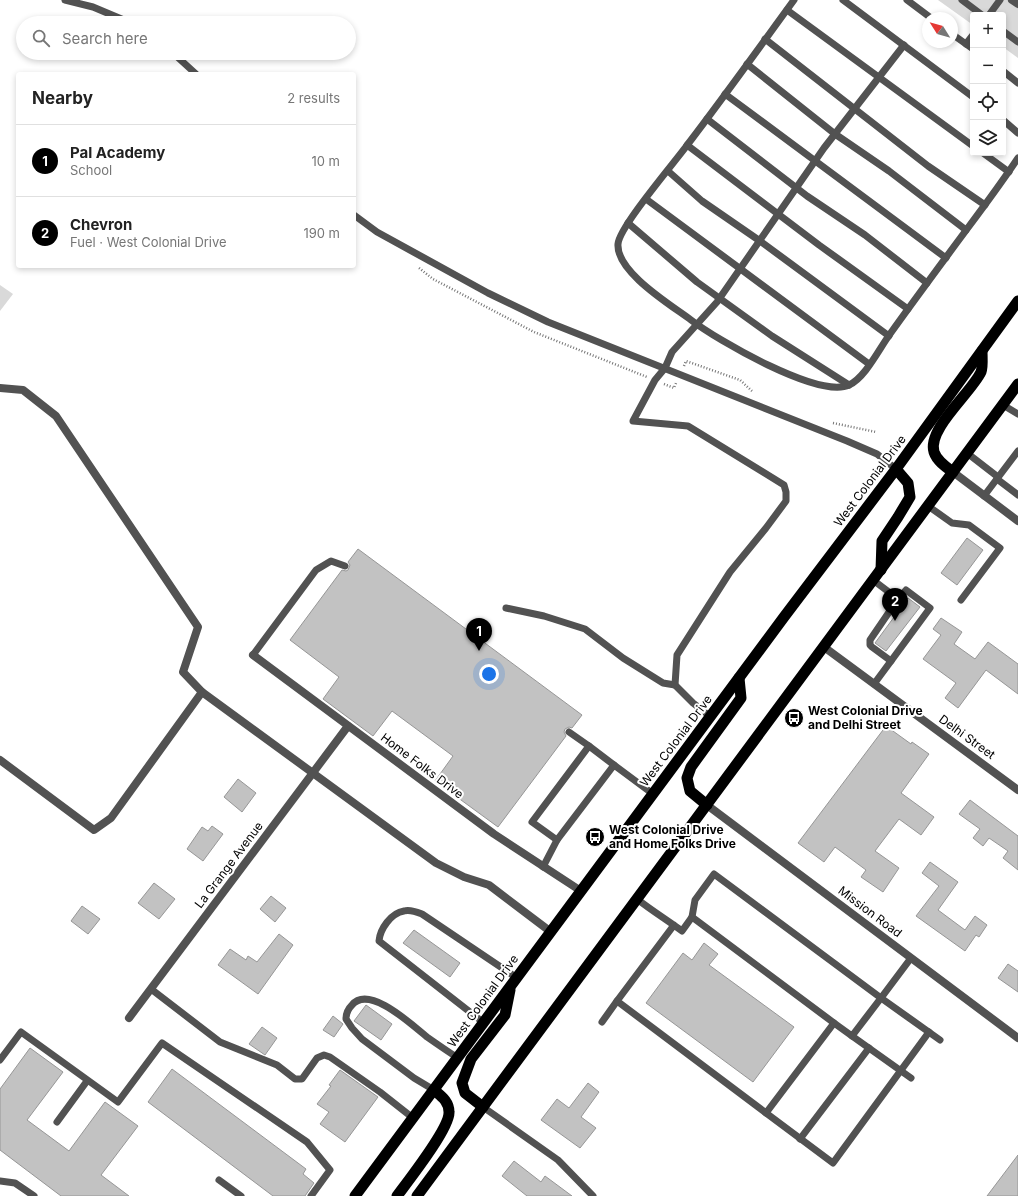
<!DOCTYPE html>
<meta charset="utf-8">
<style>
:root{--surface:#fff;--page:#f2f2f2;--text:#222;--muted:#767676;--line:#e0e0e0;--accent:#000}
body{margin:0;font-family:Inter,sans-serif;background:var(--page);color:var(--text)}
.controls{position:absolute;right:12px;top:12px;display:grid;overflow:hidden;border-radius:4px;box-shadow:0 2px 6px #0003}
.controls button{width:36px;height:36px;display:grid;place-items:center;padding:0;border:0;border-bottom:1px solid var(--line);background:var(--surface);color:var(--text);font:20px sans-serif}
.compass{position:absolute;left:922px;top:12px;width:36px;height:36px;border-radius:50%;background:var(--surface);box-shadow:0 2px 6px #0003;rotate:307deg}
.you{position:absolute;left:489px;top:674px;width:14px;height:14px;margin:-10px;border:3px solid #fff;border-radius:50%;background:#1a73e8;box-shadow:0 0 0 6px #1a73e833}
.badge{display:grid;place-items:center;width:26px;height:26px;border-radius:50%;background:var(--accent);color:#fff;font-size:13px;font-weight:700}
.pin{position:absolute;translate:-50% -33px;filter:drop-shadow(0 1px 2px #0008)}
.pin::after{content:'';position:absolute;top:21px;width:14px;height:12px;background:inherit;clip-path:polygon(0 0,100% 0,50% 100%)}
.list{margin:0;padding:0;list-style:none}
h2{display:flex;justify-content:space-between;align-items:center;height:52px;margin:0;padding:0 16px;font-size:17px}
h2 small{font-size:13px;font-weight:400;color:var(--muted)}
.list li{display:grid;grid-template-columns:26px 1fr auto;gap:12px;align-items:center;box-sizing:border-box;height:72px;padding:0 16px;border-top:1px solid var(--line)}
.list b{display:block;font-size:15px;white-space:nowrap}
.list p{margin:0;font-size:13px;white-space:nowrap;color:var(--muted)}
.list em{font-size:13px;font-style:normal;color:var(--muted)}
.icon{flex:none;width:22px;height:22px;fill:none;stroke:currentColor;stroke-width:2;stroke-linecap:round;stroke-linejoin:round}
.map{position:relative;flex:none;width:1018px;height:1196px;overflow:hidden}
.search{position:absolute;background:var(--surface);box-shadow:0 2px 6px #0003;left:16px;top:16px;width:340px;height:44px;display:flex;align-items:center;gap:10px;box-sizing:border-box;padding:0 14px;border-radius:22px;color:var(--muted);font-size:15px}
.panel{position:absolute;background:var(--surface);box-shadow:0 2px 6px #0003;left:16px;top:72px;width:340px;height:196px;border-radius:4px}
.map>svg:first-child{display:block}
.green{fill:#d9d9d9}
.building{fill:#c2c2c2;stroke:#969696}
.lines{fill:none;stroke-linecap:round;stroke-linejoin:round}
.path{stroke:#747474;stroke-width:2.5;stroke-dasharray:1 2;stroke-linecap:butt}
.service{stroke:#525252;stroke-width:7}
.minor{stroke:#525252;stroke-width:8}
.trunk{stroke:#000;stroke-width:11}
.labels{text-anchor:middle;stroke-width:4;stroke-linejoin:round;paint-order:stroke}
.street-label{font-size:12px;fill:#000;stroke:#fff}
.poi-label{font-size:12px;font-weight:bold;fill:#000;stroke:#fff;text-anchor:start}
</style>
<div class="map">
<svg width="1018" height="1196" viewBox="0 0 1018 1196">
<rect width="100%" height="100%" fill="#fff"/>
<g class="green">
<polygon points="938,0 1018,0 1018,58 1003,47 1003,15 973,15 973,25"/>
<polygon points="0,285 13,294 0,311"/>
</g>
<g class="building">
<polygon points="967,538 983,550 957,585 941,573"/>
<polygon points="358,549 582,715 572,728 569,727 565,729 564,732 566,736 498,827 435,781 453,756 392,711 373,736 323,699 339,677 290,640 342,570 346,571 348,570 350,565 348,562"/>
<polygon points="908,598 920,607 886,651 875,643"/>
<polygon points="941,618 962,632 954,644 975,659 988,642 1018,664 1018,694 986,670 958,708 945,698 956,683 923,659 941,635 933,629"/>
<polygon points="886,726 911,744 912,742 929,754 901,793 934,817 921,835 899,819 875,851 899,868 883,892 861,877 866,870 835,847 824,862 798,843"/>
<polygon points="238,779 256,793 242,812 224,797"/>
<polygon points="970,800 1018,836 1018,870 1003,858 1008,851 989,838 983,846 973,838 980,829 959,814"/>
<polygon points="212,826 223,834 203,861 187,849 202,827 208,831"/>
<polygon points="930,862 958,882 938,910 965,930 975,916 987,925 979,937 976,935 965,951 916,916 939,886 922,873"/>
<polygon points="154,883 175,899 159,919 138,903"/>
<polygon points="271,896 286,908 275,922 260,909"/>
<polygon points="82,906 100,919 88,934 71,921"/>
<polygon points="414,930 460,963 450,977 403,943"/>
<polygon points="279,934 293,945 258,994 218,965 230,949 246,960 248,956 257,962"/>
<polygon points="704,943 718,954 709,965 794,1027 753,1082 646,1003 683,953 692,960"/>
<polygon points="1008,964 1018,971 1018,992 998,978"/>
<polygon points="366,1005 392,1024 381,1040 354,1021"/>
<polygon points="333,1016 343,1024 334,1037 323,1030"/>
<polygon points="262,1027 277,1038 265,1055 249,1044"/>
<polygon points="30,1048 63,1072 27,1120 69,1151 105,1102 138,1126 101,1175 129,1196 61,1196 0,1150 0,1089"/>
<polygon points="172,1069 306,1169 303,1174 314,1183 305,1196 273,1196 148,1102"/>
<polygon points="340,1070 378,1097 345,1142 320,1124 329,1112 317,1104 331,1086 329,1085"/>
<polygon points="588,1083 599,1092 581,1117 596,1128 580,1148 541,1120 557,1099 569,1108"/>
<polygon points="1018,1155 1018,1196 987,1196"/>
<polygon points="514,1161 541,1182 545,1176 572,1196 527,1196 502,1176"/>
</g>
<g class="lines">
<g class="path">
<polyline points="141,18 150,23"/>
<polyline points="419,268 433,279 534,332 647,377"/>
<polyline points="684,366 686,361 740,380 752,391"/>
<polyline points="664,384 674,388 676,383"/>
<polyline points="833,423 876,432"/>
</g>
<g class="service">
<polyline points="65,0 93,7 131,23"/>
<path d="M794 0C759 48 724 97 688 144 675 162 619 227 618 244 616 272 671 305 691 320 717 340 819 399 849 385 865 378 879 349 890 334 915 299 941 264 967 229 985 205 1002 182 1018 158"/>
<polyline points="843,0 973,97"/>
<polyline points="907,0 931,18"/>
<polyline points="962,0 982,15"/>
<polyline points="787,10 973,146"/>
<polyline points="989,15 1000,0"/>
<polyline points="1003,31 1018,42"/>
<polyline points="952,34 973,49"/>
<polyline points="765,39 928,166 985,205"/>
<polyline points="966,44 973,35"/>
<polyline points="173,53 196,74"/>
<polyline points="747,64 835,134 889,171 966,230"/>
<polyline points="1003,71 1018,83"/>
<polyline points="725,94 946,258"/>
<polyline points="707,119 807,196 865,235 927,283"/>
<polyline points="1003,120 1018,133"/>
<polyline points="687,145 819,245 908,309"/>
<polyline points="983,153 1009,172"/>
<polyline points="668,171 702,201 760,241 889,336"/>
<polyline points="646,199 869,364"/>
<polyline points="354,215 377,232 488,293 548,322 847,441 877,454 896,469"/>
<polyline points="628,223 697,282 772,336 849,385"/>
<polyline points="1003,405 1018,414"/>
<polyline points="967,453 998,477"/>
<polyline points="997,479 1018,495"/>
<polyline points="984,496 1018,451"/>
<polyline points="928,506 952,523 969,525 1000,548 961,600"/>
<polyline points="873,580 898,599 870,640 870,645 872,647 891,661 874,684"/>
<polyline points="506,608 544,616 585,629 623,658 663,683 675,685"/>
<polyline points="253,655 316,570 331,561 345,566"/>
<polyline points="891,661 930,608 906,590 898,599"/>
<polyline points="711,717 693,703 675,685 677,655 730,572 766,528 786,501 786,492 784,485 688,426 633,421 655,380 665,368 672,352 717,302 824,148 904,45"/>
<polyline points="569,732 589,746"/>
<polyline points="557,840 532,822 589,746 614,765"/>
<polyline points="543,867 557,840 614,765 653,794"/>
<path d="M637 899C651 910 667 920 682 931L692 917 834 1023 766 1113 617 1001 674 925"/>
<polyline points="692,917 695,900 714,874 881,998 911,958"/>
<polyline points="151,989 220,1042 277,1065 295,1079 302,1079 317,1058 324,1055 330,1057 380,1092 413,1118"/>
<polyline points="602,1022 617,1001"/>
<path d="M484 1023 379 941C380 929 391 913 404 911 410 909 417 912 422 914L517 978"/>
<polyline points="834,1023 852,1036 881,998 940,1040"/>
<polyline points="852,1036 911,1078"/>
<polyline points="0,1060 21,1032 118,1102 162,1043 307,1142 330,1170 311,1196"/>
<path d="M434 1090 414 1078 362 1039 352 1028 346 1019C346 1013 348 1009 352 1005 369 984 412 1025 427 1037 437 1044 447 1051 458 1058"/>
<polyline points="483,1107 558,1160 593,1196"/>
<polyline points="766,1113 833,1163 929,1032"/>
<polyline points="57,1122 87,1081"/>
<polyline points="800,1139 869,1048"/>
<polyline points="219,1180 241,1196"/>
<polyline points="0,1181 15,1183 34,1196"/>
</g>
<g class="minor">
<polyline points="1012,0 1018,4"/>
<polyline points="0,388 23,390 56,416 198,627 183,672 202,692 436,863 464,877 489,885 551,932"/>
<polyline points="953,472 1018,521"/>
<polyline points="824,647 1018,790"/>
<polyline points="253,655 494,834 581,891"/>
<polyline points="0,760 94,830 111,818 202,692"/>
<polyline points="707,805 1018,1038"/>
<polyline points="129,1018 348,726"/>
</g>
<g class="trunk">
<path d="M953 472C946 467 937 461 934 452 927 429 971 393 981 372 983 367 982 357 982 351"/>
<polyline points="881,570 882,541 898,517 910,497 908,483 896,469"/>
<polyline points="707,805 690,791 687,778 691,767 741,698 739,678"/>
<polyline points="483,1107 465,1093 462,1083 471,1059 505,1015 510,990"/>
<polyline points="355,1196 784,617 896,469 1018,301"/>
<path d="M397 1196C408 1181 450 1128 449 1112 449 1101 441 1096 434 1090"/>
<polyline points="417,1196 1018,384"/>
</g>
</g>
<defs>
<g id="bus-disc" transform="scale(1)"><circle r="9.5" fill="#000" stroke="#fff"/><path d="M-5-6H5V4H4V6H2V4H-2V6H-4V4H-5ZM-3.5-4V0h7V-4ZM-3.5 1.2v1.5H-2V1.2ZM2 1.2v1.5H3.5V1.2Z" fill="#fff"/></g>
</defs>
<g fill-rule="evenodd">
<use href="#bus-disc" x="794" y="718"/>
<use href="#bus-disc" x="595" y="837"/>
</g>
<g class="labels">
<g class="street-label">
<text transform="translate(870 481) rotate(-53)" y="4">West Colonial Drive</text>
<text transform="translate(967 737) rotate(36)" y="4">Delhi Street</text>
<text transform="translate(676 741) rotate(-53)" y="4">West Colonial Drive</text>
<text transform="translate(422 766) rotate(37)" y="4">Home Folks Drive</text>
<text transform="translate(229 865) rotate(-53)" y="4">La Grange Avenue</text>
<text transform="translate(870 912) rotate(37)" y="4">Mission Road</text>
<text transform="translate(483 1001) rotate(-54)" y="4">West Colonial Drive</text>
</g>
<g class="poi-label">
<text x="808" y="715">West Colonial Drive<tspan x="808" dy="14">and Delhi Street</tspan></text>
<text x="609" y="834">West Colonial Drive<tspan x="609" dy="14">and Home Folks Drive</tspan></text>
</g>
</g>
</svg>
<div class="controls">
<button>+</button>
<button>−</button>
<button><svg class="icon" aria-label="locate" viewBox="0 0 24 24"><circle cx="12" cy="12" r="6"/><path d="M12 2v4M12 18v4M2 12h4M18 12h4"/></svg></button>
<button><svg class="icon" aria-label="layers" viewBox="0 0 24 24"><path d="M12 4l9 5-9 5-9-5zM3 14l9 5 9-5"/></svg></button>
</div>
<svg class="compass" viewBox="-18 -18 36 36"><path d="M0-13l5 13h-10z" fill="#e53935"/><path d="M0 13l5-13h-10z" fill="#767676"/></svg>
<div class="you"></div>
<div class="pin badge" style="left:479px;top:651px">1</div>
<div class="pin badge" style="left:895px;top:621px">2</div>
<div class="search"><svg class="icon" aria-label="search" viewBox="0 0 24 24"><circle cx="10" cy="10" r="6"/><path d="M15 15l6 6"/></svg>Search here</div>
<section class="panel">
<h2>Nearby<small>2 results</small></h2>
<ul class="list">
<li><span class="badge">1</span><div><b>Pal Academy</b><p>School</p></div><em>10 m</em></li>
<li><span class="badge">2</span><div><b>Chevron</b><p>Fuel · West Colonial Drive</p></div><em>190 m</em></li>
</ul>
</section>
</div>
